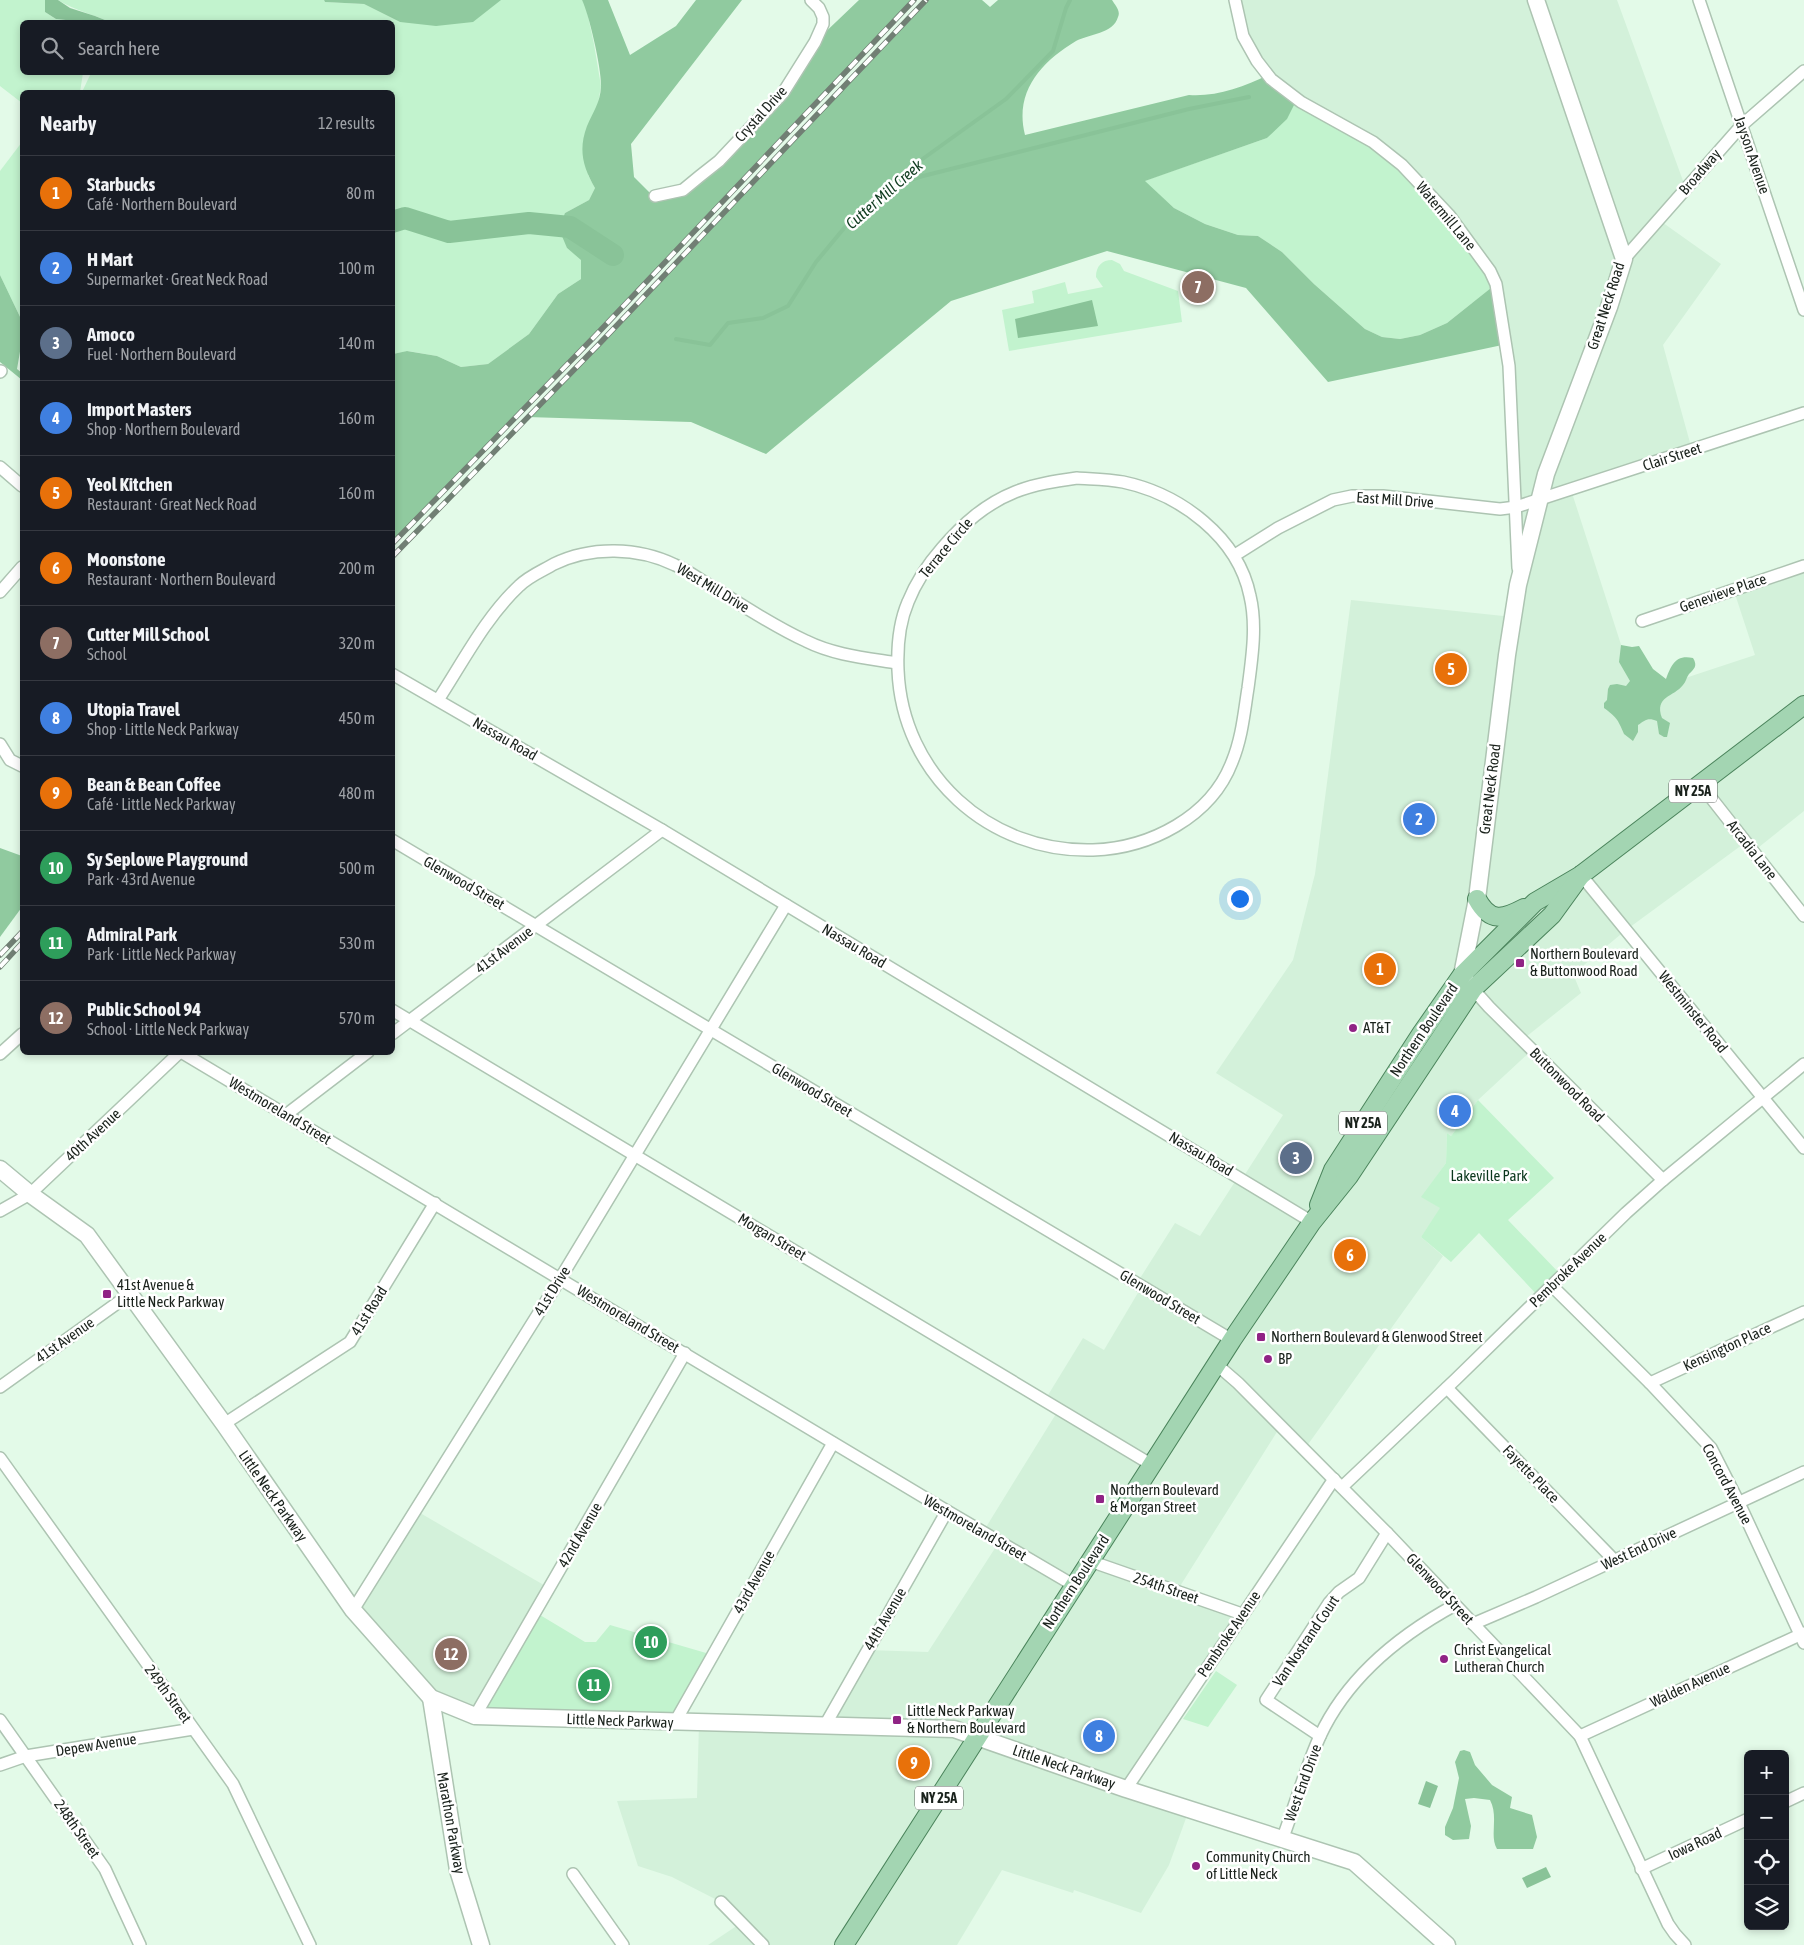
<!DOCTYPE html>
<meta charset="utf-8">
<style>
:root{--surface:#171b24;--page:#20242c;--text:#f1f3f6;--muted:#9ea1a6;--line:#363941;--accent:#7c3aed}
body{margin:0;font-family:"Asap Condensed",sans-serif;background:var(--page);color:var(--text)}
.controls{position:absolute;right:15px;bottom:15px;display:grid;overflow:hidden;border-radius:8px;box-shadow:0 2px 8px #0003}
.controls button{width:45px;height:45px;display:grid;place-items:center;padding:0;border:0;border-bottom:1px solid var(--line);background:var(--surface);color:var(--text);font:25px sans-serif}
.you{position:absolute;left:1239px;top:898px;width:18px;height:18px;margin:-12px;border:4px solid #fff;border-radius:50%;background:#1a73e8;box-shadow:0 0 0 8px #1a73e833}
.badge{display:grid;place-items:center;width:32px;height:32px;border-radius:50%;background:var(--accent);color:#fff;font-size:16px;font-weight:700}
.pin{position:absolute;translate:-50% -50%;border:2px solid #fff;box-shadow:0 1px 5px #0006}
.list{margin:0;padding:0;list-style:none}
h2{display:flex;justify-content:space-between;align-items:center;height:65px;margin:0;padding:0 20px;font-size:21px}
h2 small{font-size:16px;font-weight:400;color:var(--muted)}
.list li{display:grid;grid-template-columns:32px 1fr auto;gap:15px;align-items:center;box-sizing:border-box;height:75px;padding:0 20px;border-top:1px solid var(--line)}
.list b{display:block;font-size:19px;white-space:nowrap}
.list p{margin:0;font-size:16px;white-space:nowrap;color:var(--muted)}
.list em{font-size:16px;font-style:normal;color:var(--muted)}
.icon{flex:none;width:28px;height:28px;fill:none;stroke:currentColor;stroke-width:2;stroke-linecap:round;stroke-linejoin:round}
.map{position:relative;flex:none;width:1804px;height:1945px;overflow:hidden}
.search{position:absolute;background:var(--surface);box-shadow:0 2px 8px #0003;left:20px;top:20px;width:375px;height:55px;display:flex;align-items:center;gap:12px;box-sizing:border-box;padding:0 18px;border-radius:8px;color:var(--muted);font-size:19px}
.panel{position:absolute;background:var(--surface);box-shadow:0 2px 8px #0003;left:20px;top:90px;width:375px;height:965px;border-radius:8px}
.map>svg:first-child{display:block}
.built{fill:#d3f1da}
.green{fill:#c2f3ce}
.forest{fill:#90ca9f}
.water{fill:#89c398}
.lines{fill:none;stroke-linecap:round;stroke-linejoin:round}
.stream{stroke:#89c398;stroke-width:4}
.river{stroke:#89c398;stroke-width:22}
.street-casing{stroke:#adc4b2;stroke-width:14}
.secondary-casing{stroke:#adc4b2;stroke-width:19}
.primary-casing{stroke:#4b845c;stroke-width:20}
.street{stroke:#fff;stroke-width:11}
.secondary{stroke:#fff;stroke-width:16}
.primary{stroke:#a3d5b2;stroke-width:18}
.rail-casing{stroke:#717f74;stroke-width:5.5}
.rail{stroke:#fff;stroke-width:4;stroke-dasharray:11;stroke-linecap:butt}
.poi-dot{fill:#902385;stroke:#fff;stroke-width:2}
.labels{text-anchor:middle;stroke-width:5;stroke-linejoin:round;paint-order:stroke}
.shield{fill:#fff;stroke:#5f6460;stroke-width:1}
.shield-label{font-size:14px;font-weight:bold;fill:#1a221c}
.street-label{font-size:15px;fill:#1a221c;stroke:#fff}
.poi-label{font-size:15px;fill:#1a221c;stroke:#fff;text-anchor:start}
.park-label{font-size:15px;fill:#0a371c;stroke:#fff}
.water-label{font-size:16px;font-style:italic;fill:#103c20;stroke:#fff}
</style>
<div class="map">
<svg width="1804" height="1945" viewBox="0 0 1804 1945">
<rect width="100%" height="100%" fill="#e3fae8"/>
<g class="built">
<polygon points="1232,0 1617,0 1686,189 1659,220 1721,264 1663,345 1692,450 1571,490 1637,694 1755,655 1734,591 1804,566 1804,811 1754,851 1746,842 1626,930 1573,974 1581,993 1522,1040 1532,1050 1478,1100 1451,1136 1447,1133 1446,1163 1422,1197 1441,1208 1421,1237 1443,1256 1304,1450 1280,1427 1177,1591 1242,1614 1126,1789 1189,1810 1169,1865 1141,1913 1074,1890 1073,1893 1002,1870 957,1945 708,1945 741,1923 719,1901 672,1877 638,1866 617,1801 697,1798 699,1723 824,1727 867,1650 928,1652 999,1542 983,1532 1059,1409 1045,1400 1083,1338 1104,1350 1142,1286 1137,1283 1175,1223 1200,1236 1238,1177 1242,1179 1283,1115 1216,1073 1293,960 1315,874 1351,600 1513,617 1516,604 1507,344 1301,102 1257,61"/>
<polygon points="415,1510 549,1588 475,1716 431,1698 353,1610"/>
</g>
<g class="green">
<polygon points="0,0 45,0 45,12 56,19 85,22 22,22 22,72 83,73 80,92 22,92 22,103 0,86"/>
<path d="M58 0H324L325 2 364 4 400 22 499 0H582L586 7 594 44 601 86 597 109 587 126 588 175 595 188 589 200 565 213 567 248 581 259V279L558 294 529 334 488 364 461 367 437 356 408 351 393 354 392 92H82L91 73 392 72V22H110C92 14 74 10 58 0Z"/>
<polygon points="1297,99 1373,142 1449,215 1496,284 1447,323 1420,335 1400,339 1382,337 1365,329 1314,284 1282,252 1258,236 1238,235 1205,224 1174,208 1144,181 1267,138"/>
<polygon points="22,142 22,321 0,275 0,171"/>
<path d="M1112 260 1120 264 1124 271 1178 291 1182 322 1009 351 1002 310 1034 303 1032 291 1065 282 1068 294 1103 287 1096 277C1096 266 1102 260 1112 260Z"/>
<polygon points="1478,1100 1554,1178 1508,1220 1562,1276 1540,1298 1479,1233 1451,1262 1421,1237 1440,1208 1421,1197 1446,1163 1447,1133 1451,1136"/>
<polygon points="535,1612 585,1642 596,1642 610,1625 713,1655 675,1722 475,1716"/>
<polygon points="1216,1671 1237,1685 1208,1727 1183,1719"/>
</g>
<g class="forest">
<polygon points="324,0 501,0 473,22 436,26 400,22 364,4 325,2"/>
<path d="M582 0H608L630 55 676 26 696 0H742L631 144 634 177 654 197 683 190 783 93 815 42 859 0H914L595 336 393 544V354L407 351 437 356 461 367 488 364 529 334 558 294 581 279V260L567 248 559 229 565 213 589 200 595 188C583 167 578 150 587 126 593 112 600 103 601 87 602 70 589 14 582 0Z"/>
<path d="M926 0H982L990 7 998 0H1112C1115 5 1121 11 1118 17 1113 34 1089 34 1076 41 1041 62 1014 92 1025 135L1189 95C1215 97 1244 87 1268 75L1297 99 1287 119 1267 138 1145 181 1174 208 1205 224 1238 235 1258 236 1282 252 1314 284 1365 329 1382 337 1400 339 1420 335 1447 323 1496 284 1507 344 1328 382 1246 288 1107 251 951 301 766 454 691 422 527 417 601 342Z"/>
<polygon points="0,275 22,321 22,340 17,369 22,373 22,380 0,362"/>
<path d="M1621 645 1632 647 1639 646 1653 669 1666 679C1671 666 1675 654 1693 658 1698 666 1694 669 1689 674 1686 678 1686 682 1683 685 1674 697 1654 696 1662 718L1670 723 1667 737H1664L1659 734 1657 721C1648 717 1645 720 1638 725V732L1633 741 1624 734C1618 719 1616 717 1604 708V703L1607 700 1608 689 1610 685 1617 684 1626 686 1630 681 1619 662Z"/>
<polygon points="0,848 22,856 22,907 0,937"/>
<path d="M1464 1750 1470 1752 1475 1765 1492 1785 1512 1797 1510 1808 1532 1815 1537 1837 1533 1849H1497C1489 1836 1499 1817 1490 1800L1474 1798 1465 1799 1471 1826 1469 1839 1453 1840 1445 1835V1827L1453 1808 1459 1778 1455 1762 1460 1751Z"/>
</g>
<g class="water">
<polygon points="45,0 58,0 70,8 95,16 110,22 85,22 56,19 45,12"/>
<polygon points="1092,300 1098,326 1018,338 1015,319"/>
<polygon points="1426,1781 1438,1786 1430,1808 1418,1804"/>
<polygon points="1546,1867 1551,1877 1527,1888 1522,1878"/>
</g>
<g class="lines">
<g class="stream">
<polyline points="893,185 923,176 1189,109 1249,97"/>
<polyline points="676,339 710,345 728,323 763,318 788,306 816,262 850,221 917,163 1006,99 1053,51 1066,8 1070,0"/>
</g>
<polyline class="river" points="392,222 405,218 449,232 529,223 570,227 613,255"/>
<g class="street-casing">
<g id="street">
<polyline points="1235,0 1243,36 1257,61 1271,79 1301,102 1373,142 1402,165 1449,215 1490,271 1496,284 1509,366 1518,568"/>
<polyline points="1699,0 1804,310"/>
<polyline points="655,196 683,190 700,176 719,161 783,93 815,42 823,24 823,17 819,8 811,0"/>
<polyline points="1624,259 1742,125 1804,71"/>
<polyline points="0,372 1,371"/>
<polyline points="0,467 22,486"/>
<path d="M1077 478C1092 479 1108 479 1123 482 1180 494 1238 537 1250 596 1257 625 1252 658 1248 688 1244 713 1242 738 1232 762 1211 817 1150 848 1093 850 989 853 902 774 898 670 897 646 899 623 908 602 916 582 928 564 942 548 963 524 985 504 1015 492 1035 484 1056 481 1077 478Z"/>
<polyline points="1235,555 1278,528 1333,500 1352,496 1383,496 1500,509 1516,507 1804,413"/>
<polyline points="0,592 22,567"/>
<polyline points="1642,621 1804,566"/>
<polyline points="392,674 662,830 1312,1222"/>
<path d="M438 700C463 662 485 618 519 586 529 576 542 571 554 564 591 546 638 547 675 565 687 570 699 579 711 586 742 605 773 626 806 641 834 655 866 658 897 663"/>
<polyline points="0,744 10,760 22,766"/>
<polyline points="1701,785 1804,916"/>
<polyline points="392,840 1232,1340"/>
<polyline points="1581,875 1804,1148"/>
<polyline points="1473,989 1489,1007 1663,1180"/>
<polyline points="392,1010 1152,1465"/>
<polyline points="392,1034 662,830"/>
<polyline points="181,1052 947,1511 1075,1586"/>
<polyline points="0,1054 22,1034"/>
<polyline points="287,1114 368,1052"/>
<polyline points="0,1211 30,1194 180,1052"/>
<polyline points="1552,1286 1650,1383 1711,1448 1739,1503 1804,1643"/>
<polyline points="1216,1364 1238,1383 1387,1533 1580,1736 1668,1924 1675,1934 1685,1945"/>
<polyline points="1650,1383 1804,1312"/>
<polyline points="0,1387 130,1294"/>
<polyline points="1447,1388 1614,1560"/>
<polyline points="224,1424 350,1342 435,1203"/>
<polyline points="0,1458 233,1784 310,1945"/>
<polyline points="1342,1487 1456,1379 1626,1213 1663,1180 1804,1064"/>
<polyline points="1090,1561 1242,1614"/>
<polyline points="353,1610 560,1279 786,905"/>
<polyline points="1473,1624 1536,1597 1804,1472"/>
<polyline points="475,1716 685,1353"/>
<polyline points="0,1720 105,1869 140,1945"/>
<polyline points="675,1722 833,1443"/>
<polyline points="824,1727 947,1511"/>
<polyline points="1320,1736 1266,1700 1329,1603 1339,1592 1359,1578 1387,1533"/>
<polyline points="1580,1736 1804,1633"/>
<polyline points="0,1765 26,1756 193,1729"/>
<polyline points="1126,1789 1334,1479"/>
<polyline points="1785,1802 1804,1793"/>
<path d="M1282 1840C1295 1806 1305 1769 1320 1736 1347 1678 1400 1635 1455 1605"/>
<polyline points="1641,1869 1748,1819"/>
<polyline points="573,1874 623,1945"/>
<polyline points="721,1902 763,1945"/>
</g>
</g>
<g class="secondary-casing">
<g id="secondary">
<polyline points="1466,980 1462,975 1477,899 1507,655 1518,585 1546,474 1609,307 1624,259 1536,0"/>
<polyline points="0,1169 30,1194 87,1235 224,1424 353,1610 431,1698 475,1716 954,1729 1126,1789 1354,1862 1447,1945"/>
<polyline points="431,1698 458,1870 481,1945"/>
</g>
</g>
<g class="primary-casing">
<g id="primary">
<path d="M1477 899C1490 923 1503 919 1524 908"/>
<polyline points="1319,1205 1333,1170 1421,1034 1462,975 1535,902 1581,875 1804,705"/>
<polyline points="844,1945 1232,1340 1312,1222 1349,1176 1473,989 1552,915 1581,875"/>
</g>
</g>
<use href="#street" class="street"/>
<use href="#secondary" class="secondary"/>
<use href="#primary" class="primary"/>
<g class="rail-casing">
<g id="rail">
<polyline points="392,544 595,336 914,0"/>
<polyline points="392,557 601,342 926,0"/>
<polyline points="0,955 22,932"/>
<polyline points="0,967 22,943"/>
</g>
</g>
<use href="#rail" class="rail"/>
</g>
<g class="poi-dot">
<rect x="1515" y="958" width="10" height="10" rx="2.5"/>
<circle cx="1353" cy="1028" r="5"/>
<rect x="102" y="1289" width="10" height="10" rx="2.5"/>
<rect x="1256" y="1332" width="10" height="10" rx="2.5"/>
<circle cx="1268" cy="1359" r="5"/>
<rect x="1095" y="1494" width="10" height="10" rx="2.5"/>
<circle cx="1444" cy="1659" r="5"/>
<rect x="892" y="1715" width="10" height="10" rx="2.5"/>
<circle cx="1196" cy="1866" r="5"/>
</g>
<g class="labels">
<g class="shield">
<rect x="1669" y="779.5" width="48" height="23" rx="4"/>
<rect x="1339" y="1111.5" width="48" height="23" rx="4"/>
<rect x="915" y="1786.5" width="48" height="23" rx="4"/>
</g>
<g class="shield-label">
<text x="1693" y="796">NY 25A</text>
<text x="1363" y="1128">NY 25A</text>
<text x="939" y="1803">NY 25A</text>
</g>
<g class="street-label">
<text transform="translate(761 114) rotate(-48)" y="5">Crystal Drive</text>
<text transform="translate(1752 155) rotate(71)" y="5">Jayson Avenue</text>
<text transform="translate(1700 172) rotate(-49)" y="5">Broadway</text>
<text transform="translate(1446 216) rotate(50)" y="5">Watermill Lane</text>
<text transform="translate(1606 306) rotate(-72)" y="5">Great Neck Road</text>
<text transform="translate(1672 457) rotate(-18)" y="5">Clair Street</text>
<text transform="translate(1395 500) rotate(4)" y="5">East Mill Drive</text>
<text transform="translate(946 548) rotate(-50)" y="5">Terrace Circle</text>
<text transform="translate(713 588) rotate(31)" y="5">West Mill Drive</text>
<text transform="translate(1723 593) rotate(-19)" y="5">Genevieve Place</text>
<text transform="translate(505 739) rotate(30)" y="5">Nassau Road</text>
<text transform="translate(1490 789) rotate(-83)" y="5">Great Neck Road</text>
<text transform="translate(1752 850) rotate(52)" y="5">Arcadia Lane</text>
<text transform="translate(464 883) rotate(30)" y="5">Glenwood Street</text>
<text transform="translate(854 946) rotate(31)" y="5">Nassau Road</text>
<text transform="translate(504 950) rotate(-37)" y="5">41st Avenue</text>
<text transform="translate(1693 1012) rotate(51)" y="5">Westminster Road</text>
<text transform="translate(1424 1030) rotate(-56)" y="5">Northern Boulevard</text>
<text transform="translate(1567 1085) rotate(45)" y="5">Buttonwood Road</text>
<text transform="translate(812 1090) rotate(31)" y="5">Glenwood Street</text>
<text transform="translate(280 1111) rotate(31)" y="5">Westmoreland Street</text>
<text transform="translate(93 1135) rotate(-43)" y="5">40th Avenue</text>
<text transform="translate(1201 1154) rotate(31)" y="5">Nassau Road</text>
<text transform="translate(772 1237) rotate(31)" y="5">Morgan Street</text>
<text transform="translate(1568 1270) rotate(-44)" y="5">Pembroke Avenue</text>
<text transform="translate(552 1291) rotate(-58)" y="5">41st Drive</text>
<text transform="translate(1160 1297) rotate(31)" y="5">Glenwood Street</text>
<text transform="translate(369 1311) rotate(-58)" y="5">41st Road</text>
<text transform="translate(628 1319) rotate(31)" y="5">Westmoreland Street</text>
<text transform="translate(65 1340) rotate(-35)" y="5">41st Avenue</text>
<text transform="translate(1727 1347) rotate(-25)" y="5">Kensington Place</text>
<text transform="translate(1531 1474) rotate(46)" y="5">Fayette Place</text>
<text transform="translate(1727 1484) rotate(62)" y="5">Concord Avenue</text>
<text transform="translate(273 1496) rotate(55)" y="5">Little Neck Parkway</text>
<text transform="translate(975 1528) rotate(30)" y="5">Westmoreland Street</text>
<text transform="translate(580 1535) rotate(-60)" y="5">42nd Avenue</text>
<text transform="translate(1639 1549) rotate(-25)" y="5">West End Drive</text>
<text transform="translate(754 1582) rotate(-61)" y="5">43rd Avenue</text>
<text transform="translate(1076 1582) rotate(-57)" y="5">Northern Boulevard</text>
<text transform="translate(1166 1588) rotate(19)" y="5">254th Street</text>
<text transform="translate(1440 1589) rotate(47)" y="5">Glenwood Street</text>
<text transform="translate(885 1619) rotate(-60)" y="5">44th Avenue</text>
<text transform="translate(1229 1634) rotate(-56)" y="5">Pembroke Avenue</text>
<text transform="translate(1306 1641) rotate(-56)" y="5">Van Nostrand Court</text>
<text transform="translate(1690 1685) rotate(-25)" y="5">Walden Avenue</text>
<text transform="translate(168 1694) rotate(54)" y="5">249th Street</text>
<text transform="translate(620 1721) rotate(2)" y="5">Little Neck Parkway</text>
<text transform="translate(96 1745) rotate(-9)" y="5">Depew Avenue</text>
<text transform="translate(1064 1767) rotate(19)" y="5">Little Neck Parkway</text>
<text transform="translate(1303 1783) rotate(-70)" y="5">West End Drive</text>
<text transform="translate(451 1823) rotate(80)" y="5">Marathon Parkway</text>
<text transform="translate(77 1829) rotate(55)" y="5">248th Street</text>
<text transform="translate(1695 1844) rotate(-25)" y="5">Iowa Road</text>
</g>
<g class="poi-label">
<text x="1530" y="959">Northern Boulevard<tspan x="1530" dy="17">&amp; Buttonwood Road</tspan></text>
<text x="1363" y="1033">AT&amp;T</text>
<text x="117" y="1290">41st Avenue &amp;<tspan x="117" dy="17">Little Neck Parkway</tspan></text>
<text x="1271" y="1342">Northern Boulevard &amp; Glenwood Street</text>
<text x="1278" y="1364">BP</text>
<text x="1110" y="1495">Northern Boulevard<tspan x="1110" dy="17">&amp; Morgan Street</tspan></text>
<text x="1454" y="1655">Christ Evangelical<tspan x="1454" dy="17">Lutheran Church</tspan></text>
<text x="907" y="1716">Little Neck Parkway<tspan x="907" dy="17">&amp; Northern Boulevard</tspan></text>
<text x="1206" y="1862">Community Church<tspan x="1206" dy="17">of Little Neck</tspan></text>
</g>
<g class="park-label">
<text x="1489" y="1181">Lakeville Park</text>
</g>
<g class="water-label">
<text transform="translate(884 194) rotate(-41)" y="6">Cutter Mill Creek</text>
</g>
</g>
</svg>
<div class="controls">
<button>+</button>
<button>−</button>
<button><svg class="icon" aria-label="locate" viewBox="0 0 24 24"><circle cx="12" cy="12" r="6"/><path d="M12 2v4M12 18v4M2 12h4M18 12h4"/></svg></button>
<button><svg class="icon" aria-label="layers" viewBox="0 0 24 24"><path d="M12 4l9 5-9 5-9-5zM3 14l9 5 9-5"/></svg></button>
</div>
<div class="you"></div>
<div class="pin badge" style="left:1380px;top:969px;background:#e8710a">1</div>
<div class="pin badge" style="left:1419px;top:819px;background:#3f7fe0">2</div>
<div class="pin badge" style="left:1296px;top:1158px;background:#5c6f8a">3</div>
<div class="pin badge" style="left:1455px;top:1111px;background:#3f7fe0">4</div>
<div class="pin badge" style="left:1451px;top:669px;background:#e8710a">5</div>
<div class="pin badge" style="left:1350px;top:1255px;background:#e8710a">6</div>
<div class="pin badge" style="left:1198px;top:287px;background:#8d6e63">7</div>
<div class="pin badge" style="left:1099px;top:1736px;background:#3f7fe0">8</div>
<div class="pin badge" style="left:914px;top:1763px;background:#e8710a">9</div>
<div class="pin badge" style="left:651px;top:1642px;background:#2e9e5b">10</div>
<div class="pin badge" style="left:594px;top:1685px;background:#2e9e5b">11</div>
<div class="pin badge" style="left:451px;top:1654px;background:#8d6e63">12</div>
<div class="search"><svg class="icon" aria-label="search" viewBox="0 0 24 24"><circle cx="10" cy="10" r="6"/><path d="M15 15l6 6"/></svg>Search here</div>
<section class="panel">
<h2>Nearby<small>12 results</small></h2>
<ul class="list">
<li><span class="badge" style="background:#e8710a">1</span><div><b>Starbucks</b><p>Café · Northern Boulevard</p></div><em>80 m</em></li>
<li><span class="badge" style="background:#3f7fe0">2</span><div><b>H Mart</b><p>Supermarket · Great Neck Road</p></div><em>100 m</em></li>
<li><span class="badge" style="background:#5c6f8a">3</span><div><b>Amoco</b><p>Fuel · Northern Boulevard</p></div><em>140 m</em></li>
<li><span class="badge" style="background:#3f7fe0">4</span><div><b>Import Masters</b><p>Shop · Northern Boulevard</p></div><em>160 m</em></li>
<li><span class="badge" style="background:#e8710a">5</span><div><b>Yeol Kitchen</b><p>Restaurant · Great Neck Road</p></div><em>160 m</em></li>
<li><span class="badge" style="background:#e8710a">6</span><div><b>Moonstone</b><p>Restaurant · Northern Boulevard</p></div><em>200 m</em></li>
<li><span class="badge" style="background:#8d6e63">7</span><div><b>Cutter Mill School</b><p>School</p></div><em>320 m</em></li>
<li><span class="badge" style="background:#3f7fe0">8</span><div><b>Utopia Travel</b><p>Shop · Little Neck Parkway</p></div><em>450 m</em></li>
<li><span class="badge" style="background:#e8710a">9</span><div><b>Bean &amp; Bean Coffee</b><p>Café · Little Neck Parkway</p></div><em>480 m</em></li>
<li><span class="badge" style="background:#2e9e5b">10</span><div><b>Sy Seplowe Playground</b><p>Park · 43rd Avenue</p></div><em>500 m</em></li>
<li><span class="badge" style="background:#2e9e5b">11</span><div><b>Admiral Park</b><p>Park · Little Neck Parkway</p></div><em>530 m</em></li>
<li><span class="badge" style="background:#8d6e63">12</span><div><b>Public School 94</b><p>School · Little Neck Parkway</p></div><em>570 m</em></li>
</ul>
</section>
</div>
